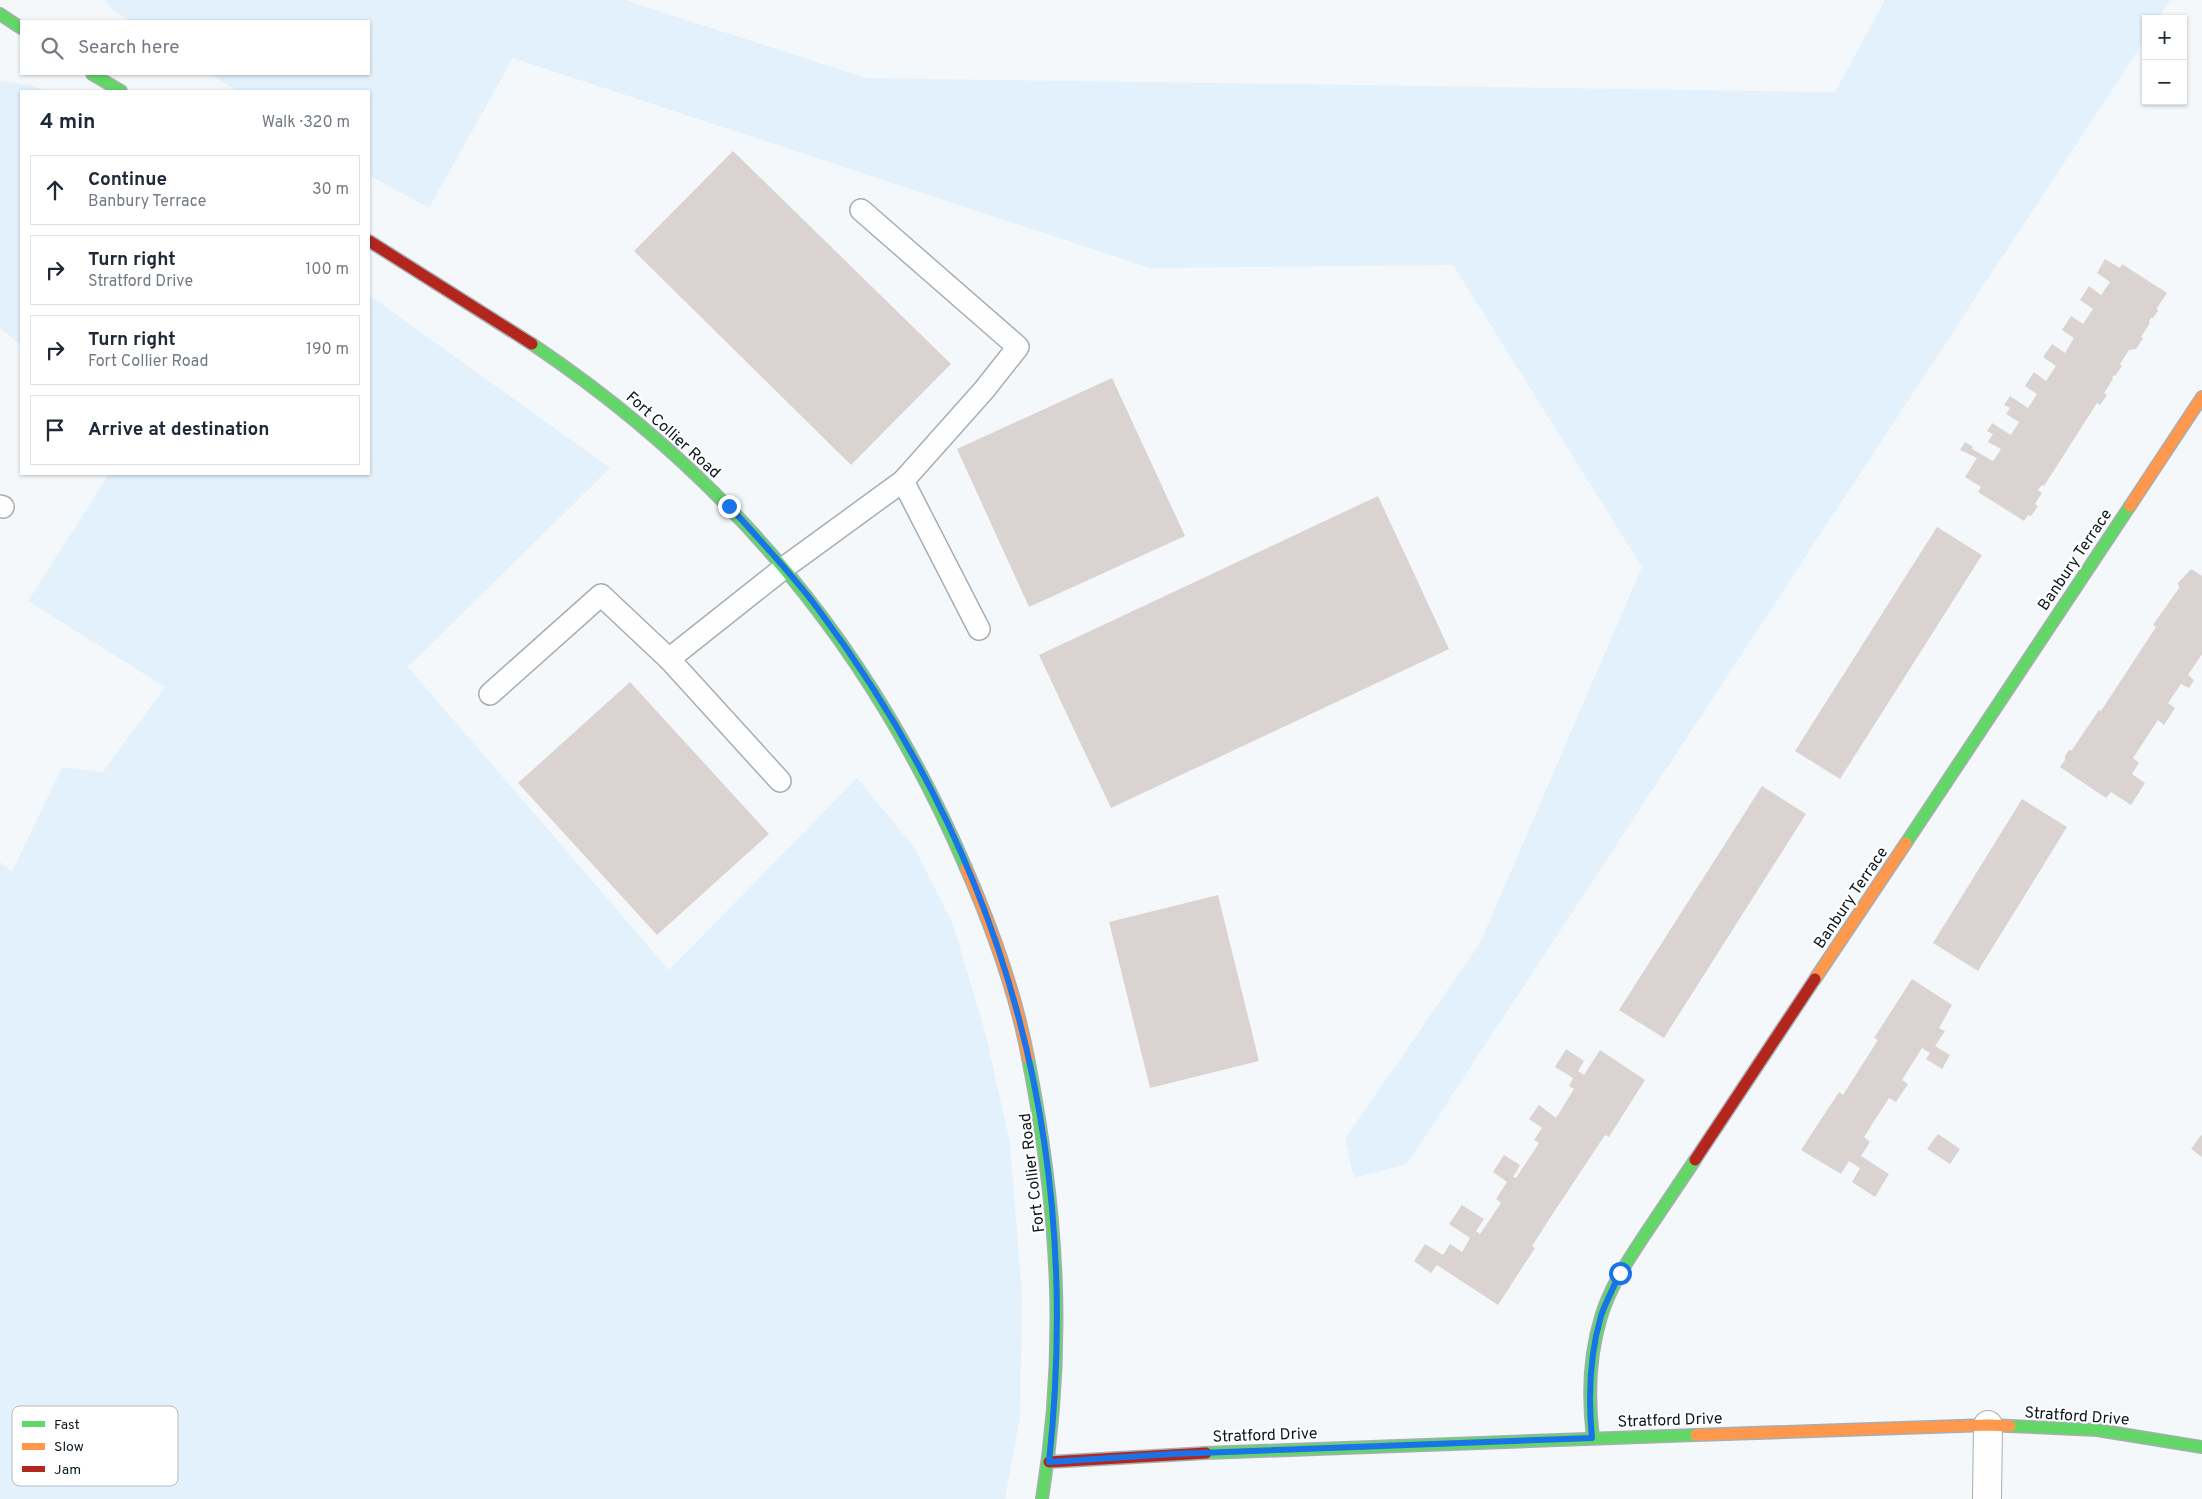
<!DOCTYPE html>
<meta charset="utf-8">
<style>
:root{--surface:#fff;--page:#f6f6f7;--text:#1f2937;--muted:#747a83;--line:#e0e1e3}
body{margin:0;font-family:Overpass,sans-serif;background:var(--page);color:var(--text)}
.controls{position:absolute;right:15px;top:15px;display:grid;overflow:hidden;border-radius:0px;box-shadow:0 1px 4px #0004}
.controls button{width:45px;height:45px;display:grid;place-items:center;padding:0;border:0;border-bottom:1px solid var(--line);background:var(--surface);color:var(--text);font:25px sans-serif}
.stop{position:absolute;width:15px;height:15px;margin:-11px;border:4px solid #1a73e8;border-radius:50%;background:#fff}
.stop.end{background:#1a73e8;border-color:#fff;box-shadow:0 1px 5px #0008}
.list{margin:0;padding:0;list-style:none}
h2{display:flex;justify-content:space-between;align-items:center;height:65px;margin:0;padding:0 20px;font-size:21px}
h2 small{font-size:16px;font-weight:400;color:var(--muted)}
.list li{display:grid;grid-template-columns:32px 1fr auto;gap:15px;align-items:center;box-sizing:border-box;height:70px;margin:0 10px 10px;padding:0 10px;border:1px solid var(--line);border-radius:0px}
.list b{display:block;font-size:19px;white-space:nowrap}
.list p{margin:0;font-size:16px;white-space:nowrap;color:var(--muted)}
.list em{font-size:16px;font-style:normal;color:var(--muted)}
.icon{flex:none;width:28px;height:28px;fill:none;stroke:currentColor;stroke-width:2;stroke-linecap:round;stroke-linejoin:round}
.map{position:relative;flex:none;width:2202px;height:1499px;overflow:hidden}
.search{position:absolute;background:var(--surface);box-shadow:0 1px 4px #0004;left:20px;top:20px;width:350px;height:55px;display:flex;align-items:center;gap:12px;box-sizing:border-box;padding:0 18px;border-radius:0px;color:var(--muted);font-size:19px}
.panel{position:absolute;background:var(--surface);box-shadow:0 1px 4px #0004;left:20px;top:90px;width:350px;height:385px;border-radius:0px}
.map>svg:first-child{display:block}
.green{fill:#e2f1fc}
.building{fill:#dbd3d1}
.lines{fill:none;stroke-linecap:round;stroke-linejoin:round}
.lane-casing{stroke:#a7aeb2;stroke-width:24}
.street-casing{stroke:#a7aeb2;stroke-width:30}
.fast-casing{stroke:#a7aeb2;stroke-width:14}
.slow-casing{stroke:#a7aeb2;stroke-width:14}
.jam-casing{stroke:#a7aeb2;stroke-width:14}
.lane{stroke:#fefefe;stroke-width:21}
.street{stroke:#fefefe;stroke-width:28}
.fast{stroke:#63d668;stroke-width:11}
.slow{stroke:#ff974d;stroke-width:11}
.jam{stroke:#b3261e;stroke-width:11}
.route{stroke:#1a73e8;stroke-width:6}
.labels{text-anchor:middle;stroke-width:4;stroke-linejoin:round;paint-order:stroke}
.street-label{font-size:16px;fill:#0c171e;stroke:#fff}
.key{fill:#fff;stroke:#b6b9bc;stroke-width:1}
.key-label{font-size:14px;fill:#0c171e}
</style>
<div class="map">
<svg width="2202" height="1499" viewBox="0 0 2202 1499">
<rect width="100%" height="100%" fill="#f5f8fb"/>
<g class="green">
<polygon points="105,0 625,0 866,78 1835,92 1885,0 2170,0 2158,19 2146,19 2146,38 1407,1164 1354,1178 1345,1139 1480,943 1642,567 1453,265 1150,268 513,58 429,208 369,175 369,91 237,91 210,74 369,74 369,21 130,21 111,9"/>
<polygon points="0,81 30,85 45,91 21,91 21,345 0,328"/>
<polygon points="369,295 610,468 408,667 669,970 857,778 914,847 953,924 985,1032 1010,1143 1022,1296 1020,1417 1005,1499 0,1499 0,862 12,872 62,767 103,772 165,687 28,601 109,474 369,474"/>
</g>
<g class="building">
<polygon points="733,151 951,364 851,465 634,251"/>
<polygon points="2105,259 2120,268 2122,264 2167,293 2157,308 2158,311 2153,318 2151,318 2149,321 2150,323 2141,337 2143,338 2136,349 2129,350 2120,364 2122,366 2115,376 2114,375 2112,378 2113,379 2104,393 2107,395 2100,405 2097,403 2044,486 2042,485 2038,490 2042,493 2035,504 2038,506 2031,516 2028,515 2024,521 1978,492 1981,487 1965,477 1977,458 1960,450 1965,442 1973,447 1972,449 1993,461 2001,449 1988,442 1993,434 1987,431 1992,423 2011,435 2019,422 2006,414 2010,408 2004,405 2010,396 2028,408 2037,394 2025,386 2034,372 2046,381 2056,366 2043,357 2052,344 2065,353 2074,338 2062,330 2071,316 2083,324 2093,309 2080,300 2089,286 2101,295 2110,282 2097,273"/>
<polygon points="1112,378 1185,536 1029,607 957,449"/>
<polygon points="1378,496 1449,649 1111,808 1039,655"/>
<polygon points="1937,527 1982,555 1840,779 1795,751"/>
<polygon points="2191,569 2202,576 2202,654 2188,675 2194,680 2189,688 2181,684 2168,703 2175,708 2164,725 2158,720 2133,758 2139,763 2132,774 2145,783 2131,805 2111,792 2106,798 2060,767 2065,760 2065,756 2069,750 2072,750 2099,710 2101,711 2156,627 2153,625 2179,588 2178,583"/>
<polygon points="630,682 769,834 657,935 518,783"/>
<polygon points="1762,786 1806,814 1664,1038 1619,1010"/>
<polygon points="2022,799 2067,827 1978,971 1933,943"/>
<polygon points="1218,895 1259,1061 1150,1088 1109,922"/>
<polygon points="1912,979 1952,1005 1939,1028 1945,1031 1935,1046 1950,1055 1942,1069 1926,1059 1930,1053 1922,1048 1902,1080 1908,1084 1896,1102 1889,1098 1864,1137 1870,1142 1861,1156 1889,1174 1875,1197 1852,1182 1860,1168 1849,1161 1841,1174 1801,1150 1839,1092 1843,1095 1878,1040 1874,1038"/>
<polygon points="1566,1049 1584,1061 1578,1071 1584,1075 1600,1050 1645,1080 1609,1137 1605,1135 1550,1218 1532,1246 1535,1248 1498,1305 1437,1265 1431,1273 1414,1261 1425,1244 1443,1255 1450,1244 1462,1252 1470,1238 1449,1224 1462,1205 1484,1219 1476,1231 1480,1234 1501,1203 1496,1199 1507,1182 1493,1172 1504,1155 1520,1165 1513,1177 1516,1178 1539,1143 1534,1140 1542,1128 1529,1119 1539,1105 1556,1118 1574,1089 1569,1086 1573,1078 1555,1067"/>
<polygon points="1938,1134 1960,1149 1950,1164 1927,1149"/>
<polygon points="2202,1134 2202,1157 2191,1149"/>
</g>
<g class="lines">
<g class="lane-casing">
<g id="lane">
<polyline points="861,210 1018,347 984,390 903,481"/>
<polyline points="0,506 3,507"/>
<polyline points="490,694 601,595 669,659"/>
<polyline points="780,781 669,659 785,567 903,481 979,629"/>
</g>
</g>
<g class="street-casing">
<polyline id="street" points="1987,1499 1988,1425"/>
</g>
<g class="fast-casing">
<g id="fast">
<polyline points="0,14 21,28"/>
<polyline points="92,74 121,91"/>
<path d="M532 344C730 477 872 648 966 868"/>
<polyline points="1906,843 2130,506"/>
<path d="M1028 1058C1058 1209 1067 1346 1042 1499"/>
<polyline points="2010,1426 2097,1430 2202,1447"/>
<path d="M1593 1438C1588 1397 1589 1356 1601 1317 1610 1287 1627 1262 1644 1236 1661 1211 1678 1185 1695 1160"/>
<polyline points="1206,1453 1696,1435"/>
</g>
</g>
<g class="slow-casing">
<g id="slow">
<polyline points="2130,506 2202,397"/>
<path d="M966 868C992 928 1016 993 1028 1058"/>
<polyline points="1815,979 1906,843"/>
<polyline points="1696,1435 1988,1425 2010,1426"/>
</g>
</g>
<g class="jam-casing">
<g id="jam">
<polyline points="369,241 532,344"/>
<polyline points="1695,1160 1815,979"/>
<polyline points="1049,1462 1206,1453"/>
</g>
</g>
<use href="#lane" class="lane"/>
<use href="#street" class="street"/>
<use href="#fast" class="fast"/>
<use href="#slow" class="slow"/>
<use href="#jam" class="jam"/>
</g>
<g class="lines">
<path class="route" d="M729 506C760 540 791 573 818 609 1008 863 1083 1147 1049 1462L1172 1454 1592 1438C1588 1396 1589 1357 1601 1316 1606 1301 1614 1287 1620 1273"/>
</g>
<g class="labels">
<g class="street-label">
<text transform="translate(674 434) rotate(42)" y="6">Fort Collier Road</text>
<text transform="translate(2074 559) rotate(-56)" y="6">Banbury Terrace</text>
<text transform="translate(1850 897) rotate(-56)" y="6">Banbury Terrace</text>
<text transform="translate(1031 1173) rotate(-97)" y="6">Fort Collier Road</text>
<text transform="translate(2077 1415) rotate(4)" y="6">Stratford Drive</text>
<text transform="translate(1670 1419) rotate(-2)" y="6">Stratford Drive</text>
<text transform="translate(1265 1434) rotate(-2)" y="6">Stratford Drive</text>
</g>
</g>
<rect x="12" y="1406" width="166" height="80" rx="8" class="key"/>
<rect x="22" y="1421" width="23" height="6" fill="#63d668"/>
<rect x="22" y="1443" width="23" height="7" fill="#ff974d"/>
<rect x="22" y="1466" width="23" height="6" fill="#b3261e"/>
<g class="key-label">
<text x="54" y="1429">Fast</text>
<text x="54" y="1451">Slow</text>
<text x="54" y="1474">Jam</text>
</g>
</svg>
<div class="controls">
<button>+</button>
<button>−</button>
</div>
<div class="stop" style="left:1620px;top:1273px"></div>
<div class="stop end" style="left:729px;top:506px"></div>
<div class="search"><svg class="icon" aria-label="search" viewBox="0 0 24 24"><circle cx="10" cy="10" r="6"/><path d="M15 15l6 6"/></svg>Search here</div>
<section class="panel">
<h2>4 min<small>Walk · 320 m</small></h2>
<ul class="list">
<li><svg class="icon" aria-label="ahead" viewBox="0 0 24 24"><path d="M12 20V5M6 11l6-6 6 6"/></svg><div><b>Continue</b><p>Banbury Terrace</p></div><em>30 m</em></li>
<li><svg class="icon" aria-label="right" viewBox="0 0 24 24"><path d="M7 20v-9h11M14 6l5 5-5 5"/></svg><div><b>Turn right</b><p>Stratford Drive</p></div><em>100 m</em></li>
<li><svg class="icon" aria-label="right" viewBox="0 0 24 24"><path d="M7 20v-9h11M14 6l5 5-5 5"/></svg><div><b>Turn right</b><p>Fort Collier Road</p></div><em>190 m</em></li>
<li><svg class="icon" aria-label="arrive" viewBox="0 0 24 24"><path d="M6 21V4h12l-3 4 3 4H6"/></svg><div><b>Arrive at destination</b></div></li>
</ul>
</section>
</div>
